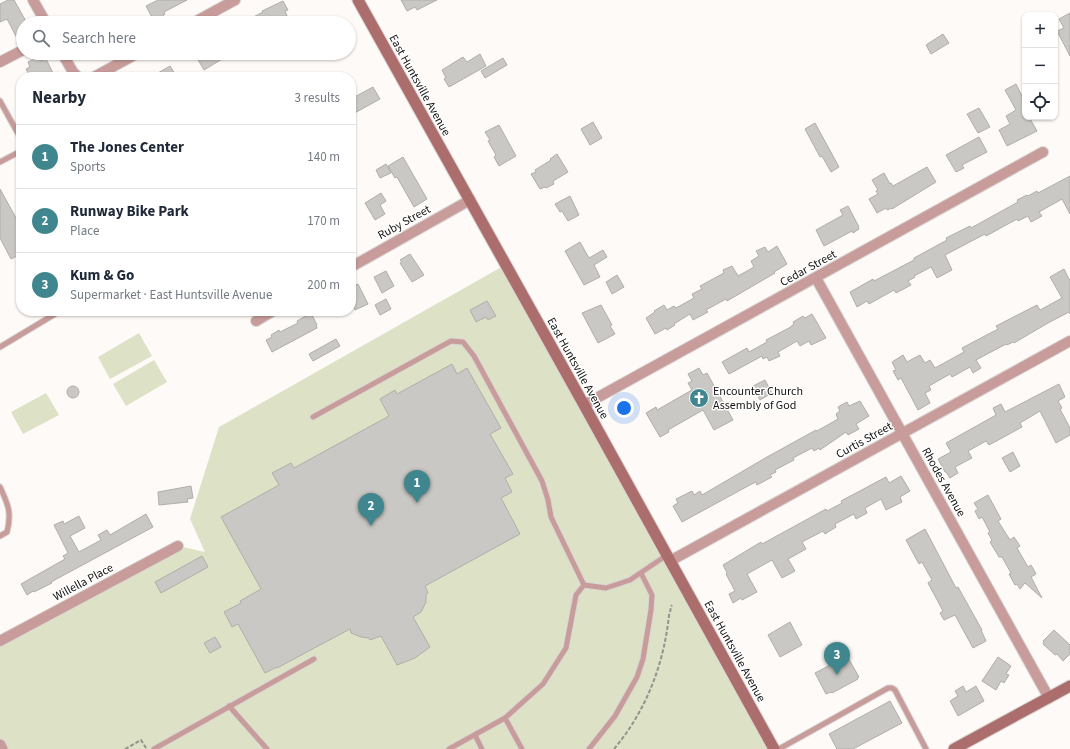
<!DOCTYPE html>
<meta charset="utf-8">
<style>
:root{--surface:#fff;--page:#f2f2f3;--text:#1f2937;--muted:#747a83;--line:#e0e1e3;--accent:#3f868f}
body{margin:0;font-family:"Source Sans 3",sans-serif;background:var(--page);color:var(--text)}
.controls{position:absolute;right:12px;top:12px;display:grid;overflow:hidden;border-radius:8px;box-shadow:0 1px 3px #0004}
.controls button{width:36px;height:36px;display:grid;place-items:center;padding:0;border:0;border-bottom:1px solid var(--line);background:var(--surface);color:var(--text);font:20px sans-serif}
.you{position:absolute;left:624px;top:408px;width:14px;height:14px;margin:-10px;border:3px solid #fff;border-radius:50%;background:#1a73e8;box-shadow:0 0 0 6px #1a73e833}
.badge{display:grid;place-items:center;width:26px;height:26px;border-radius:50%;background:var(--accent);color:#fff;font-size:13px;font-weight:700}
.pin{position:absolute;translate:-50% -33px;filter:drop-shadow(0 1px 2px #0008)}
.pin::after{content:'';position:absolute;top:21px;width:14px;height:12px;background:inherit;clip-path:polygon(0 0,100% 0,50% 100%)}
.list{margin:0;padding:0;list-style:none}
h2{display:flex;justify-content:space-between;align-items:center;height:52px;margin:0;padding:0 16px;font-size:17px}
h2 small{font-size:13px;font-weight:400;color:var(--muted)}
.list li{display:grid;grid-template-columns:26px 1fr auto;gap:12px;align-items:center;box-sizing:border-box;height:64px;padding:0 16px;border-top:1px solid var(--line)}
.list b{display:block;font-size:15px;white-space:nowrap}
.list p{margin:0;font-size:13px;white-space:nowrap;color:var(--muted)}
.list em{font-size:13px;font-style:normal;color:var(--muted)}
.icon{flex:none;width:22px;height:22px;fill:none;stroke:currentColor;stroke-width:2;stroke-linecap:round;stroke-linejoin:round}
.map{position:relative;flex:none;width:1070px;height:749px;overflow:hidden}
.search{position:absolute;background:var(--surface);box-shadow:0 1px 3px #0004;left:16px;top:16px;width:340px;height:44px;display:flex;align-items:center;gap:10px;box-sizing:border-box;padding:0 14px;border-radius:22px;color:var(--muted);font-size:15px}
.panel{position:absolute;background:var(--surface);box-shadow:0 1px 3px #0004;left:16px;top:72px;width:340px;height:244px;border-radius:16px}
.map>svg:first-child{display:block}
.green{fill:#dde2c6}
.building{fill:#cac8c4;stroke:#b0aeaa}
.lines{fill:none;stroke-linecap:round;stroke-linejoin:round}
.service-casing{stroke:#d9d5d3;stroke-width:7}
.minor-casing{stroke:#d9d5d3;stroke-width:12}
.tertiary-casing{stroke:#d9d5d3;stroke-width:13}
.secondary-casing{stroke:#d9d5d3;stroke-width:13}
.path{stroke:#94918f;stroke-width:2;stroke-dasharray:4 2;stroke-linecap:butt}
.service{stroke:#c89c9a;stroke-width:5}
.minor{stroke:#c89c9a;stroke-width:10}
.tertiary{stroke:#c89c9a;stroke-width:11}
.secondary{stroke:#ac6e6c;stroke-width:11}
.labels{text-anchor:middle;stroke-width:3;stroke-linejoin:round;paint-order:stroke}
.street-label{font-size:12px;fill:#151413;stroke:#fff}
.poi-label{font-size:12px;fill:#151413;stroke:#fff;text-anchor:start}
</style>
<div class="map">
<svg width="1070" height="749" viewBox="0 0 1070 749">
<rect width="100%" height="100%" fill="#fefaf7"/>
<g class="green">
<polygon points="505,265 774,749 2,749 0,745 0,641 178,546 205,552 190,519 219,427"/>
<polygon points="139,333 152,356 110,379 98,357"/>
<polygon points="154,360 167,382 126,406 113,384"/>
<polygon points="46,393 59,415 23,434 11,412"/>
</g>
<g class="building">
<polygon points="8,0 14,0 27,23 23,23 23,35 17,38 7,19 0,22 0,4"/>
<polygon points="158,0 187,0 164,12 165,14 163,15 167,23 155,23 146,6"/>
<polygon points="401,0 437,0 417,10 415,7 407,11"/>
<polygon points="283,1 288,10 285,11 290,23 242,23 263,12 262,11"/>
<polygon points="1070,13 1070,56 1057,31 1064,28 1059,19"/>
<polygon points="943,34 949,43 931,54 926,45"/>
<polygon points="198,53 232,53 204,70 197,58 200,56"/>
<polygon points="480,54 486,66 449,87 444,79 446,78 442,70 463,57 467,62"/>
<polygon points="38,57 40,61 46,59 55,77 30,77 26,69 30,67 28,62"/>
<polygon points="503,58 507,65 485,78 481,71"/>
<polygon points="170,66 177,77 151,77"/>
<polygon points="1016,84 1023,98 1022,99 1025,105 1025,117 1029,117 1037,131 1007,146 999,130 1010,124 1006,116 1016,110 1005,90"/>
<polygon points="373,87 380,99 351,115 351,99"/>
<polygon points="979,108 990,127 978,133 967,114"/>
<polygon points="593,122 602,138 590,145 581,129"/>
<polygon points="815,123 839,167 831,172 822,156 820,157 805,129"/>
<polygon points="499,125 516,156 499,166 494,157 496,155 488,141 490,140 485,132"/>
<polygon points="979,137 987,152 962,165 964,168 956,172 946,155"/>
<polygon points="557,154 568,172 553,181 554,184 546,188 545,187 540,189 531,174 536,172 535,170 551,160 550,159"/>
<polygon points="403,157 427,199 414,207 397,177 395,178 388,166"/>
<polygon points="386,164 391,173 380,178 376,170"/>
<polygon points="927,167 936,182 892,209 892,208 887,210 886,208 877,213 869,199 878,194 876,191 878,190 872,180 884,173 890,184 891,183 893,186"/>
<polygon points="1070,176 1070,214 1062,199 1039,212 1042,216 1031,222 1028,216 1018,221 1017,219 986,236 985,234 945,255 952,270 937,278 931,267 914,276 915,277 908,281 911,285 896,293 894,290 869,304 867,301 857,307 850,292 873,279 874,281 914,260 914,258 947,240 946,238 970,226 971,228 1018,202 1017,200 1027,195 1028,196 1037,191 1038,193"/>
<polygon points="0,189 21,227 21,254 11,259 0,238"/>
<polygon points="381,193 386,201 380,205 385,214 375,220 365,203"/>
<polygon points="570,196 579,215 568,221 562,211 560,212 555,204"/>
<polygon points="848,206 859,227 858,227 859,229 853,233 852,231 824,246 816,230 843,215 840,210"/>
<polygon points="580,242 589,258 603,250 607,257 594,265 600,277 584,285 565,251"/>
<polygon points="777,246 787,264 774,272 775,273 727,301 726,299 706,310 708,312 693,320 690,314 674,324 675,325 667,330 666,328 655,334 646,318 655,312 654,311 664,305 667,310 674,306 676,308 694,298 692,294 702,289 700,286 724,273 723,270 732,266 738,276 754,267 751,261 759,256 756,251 765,247 768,252"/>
<polygon points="410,254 424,275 412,282 400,263 402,262 400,260"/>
<polygon points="1064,269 1070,281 1070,314 1069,312 1048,323 1014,343 1013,342 1007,345 1006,344 976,360 981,368 973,373 970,367 952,377 950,374 929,386 931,390 925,393 930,403 918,410 901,378 898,380 893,371 896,370 892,362 903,355 907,362 920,355 925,363 930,360 935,368 964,352 962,348 998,329 996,326 1037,305 1040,310 1062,298 1050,277"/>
<polygon points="386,271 394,286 382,293 374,277"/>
<polygon points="617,275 624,287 612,294 606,282"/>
<polygon points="358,284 368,304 355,310 351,302 351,287"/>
<polygon points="386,299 391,309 380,315 375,305"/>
<polygon points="487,301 496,316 488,320 486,317 476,322 470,310"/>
<polygon points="601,305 612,325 610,326 615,334 598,343 582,313"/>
<polygon points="311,313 317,325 316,325 317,328 272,352 266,340 272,337 271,335 279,330 280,332 298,323 297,321"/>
<polygon points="812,314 826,338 811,345 809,341 800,346 797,341 778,352 780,356 769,361 767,357 763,359 762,356 729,374 722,362 747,348 749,352 767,342 766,340 789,328 794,324 793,322 803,316 805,318"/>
<polygon points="336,339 340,346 313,361 309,354"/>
<polygon points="452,364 457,374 467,368 501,428 490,434 513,474 505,478 512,492 501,498 520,534 425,586 428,593 426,594 426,602 421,612 413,617 430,647 415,658 397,665 381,636 370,640 369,638 361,637 351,633 350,629 277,668 277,667 265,673 238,624 232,627 224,612 241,603 240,601 261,589 221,517 279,485 272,473 291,463 294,468 389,416 380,399 395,390 397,394"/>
<polygon points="699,368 703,375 707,373 733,420 714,430 703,410 668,430 669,432 660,437 646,413 656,407 657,410 692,390 688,383 692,381 688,374"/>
<polygon points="765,380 772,393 760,400 753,386"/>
<polygon points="1059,384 1065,397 1058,401 1062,408 1060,409 1070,428 1070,435 1056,443 1040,411 1020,423 1022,427 1002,438 989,445 986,441 968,451 972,458 955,467 958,473 950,478 946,472 945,472 938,459 951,452 946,443 996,415 993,408 1001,404 1005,412"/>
<circle cx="73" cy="392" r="6"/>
<polygon points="860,401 869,416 856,424 859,429 848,435 846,432 820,450 819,448 814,451 812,448 793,458 794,460 775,470 776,472 770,475 772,477 757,485 756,482 748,486 682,522 673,506 678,503 676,499 692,491 694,495 700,491 702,495 767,457 816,430 817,431 838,419 836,414 840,411 838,407 847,402 849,406"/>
<polygon points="1013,452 1020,466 1010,472 1002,458"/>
<polygon points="901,476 910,491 900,497 902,502 886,510 881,499 865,508 867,513 856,519 854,514 835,524 836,527 825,534 823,531 802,542 806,549 788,559 795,571 782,578 772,560 747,574 757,592 742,600 741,598 733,603 729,594 735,591 726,574 727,573 723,565 761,542 762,544 826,509 827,511 842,503 841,501 886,477 889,483"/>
<polygon points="191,486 193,498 187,499 188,502 159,505 158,492"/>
<polygon points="988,495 1001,519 998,521 1010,540 1014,537 1020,546 1017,548 1028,567 1031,565 1036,574 1031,577 1042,598 1025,583 1020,589 1017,584 1015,585 1009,574 1011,573 1002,557 999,557 990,542 992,540 988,533 990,532 982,517 979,519 975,511 978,509 974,503"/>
<polygon points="146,514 153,527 51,582 52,583 34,592 33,591 27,595 21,584 65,559 63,556 68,553 54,525 63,521 64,524 79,516 85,528 70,536 79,552 101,540 98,535 107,530 110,535"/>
<polygon points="925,529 956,588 958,587 982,630 981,630 986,641 973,648 955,615 944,620 940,613 943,611 928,583 932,580 922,562 919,564 906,540"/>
<polygon points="202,556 208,567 161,593 155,582"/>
<polygon points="790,622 802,645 780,657 768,635"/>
<polygon points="1054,630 1070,645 1070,654 1063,661 1057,654 1055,655 1043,644 1044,642 1043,641"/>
<polygon points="215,637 221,647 210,653 204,643"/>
<polygon points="847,656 859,677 857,678 858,679 832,693 831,692 826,694 815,673"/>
<polygon points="998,657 1011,666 1006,674 1009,675 1004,683 1001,681 996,690 982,681"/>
<polygon points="963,686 966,692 976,686 984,701 958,716 950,701 958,696 955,691"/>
<polygon points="890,701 902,723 853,749 837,749 829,734"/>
</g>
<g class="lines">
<g class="service-casing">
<g id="service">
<polyline points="0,101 21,139"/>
<polyline points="0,162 21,151"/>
<polyline points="0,347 60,311"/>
<polyline points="313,417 451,341 463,342 474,356 542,481 548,500 551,517 584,585 606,588 630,580 667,555"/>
<path d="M0 487C8 504 12 513 7 532L0 536"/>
<polyline points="229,706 267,749"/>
<polyline points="475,735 482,749"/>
<polyline points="154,749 314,659"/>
<polyline points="449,749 505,718"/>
<polyline points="522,749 505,718 543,684 566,648 576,595 584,585"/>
<polyline points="589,749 615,716 637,677 643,659 651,610 652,595 641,573"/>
<polyline points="779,749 888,688 892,688 895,690 926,749"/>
</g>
</g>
<g class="minor-casing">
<g id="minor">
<polyline points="33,0 46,23"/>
<polyline points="193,23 235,0"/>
<polyline points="62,53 73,72 78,77"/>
<polyline points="0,62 23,50"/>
<polyline points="94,77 138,53"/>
<polyline points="351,267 470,200"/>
<polyline points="816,278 1049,698"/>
<polyline points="256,321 273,311"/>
<polyline points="584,405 1043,152"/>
<polyline points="670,561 1070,341"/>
<polyline points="0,641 178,546"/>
</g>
</g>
<g class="tertiary-casing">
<polyline id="tertiary" points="0,745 2,749"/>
</g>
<g class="secondary-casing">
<g id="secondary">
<polyline points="358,0 584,405 774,749"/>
<polyline points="954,749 1070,686"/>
</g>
</g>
<g class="path">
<polyline points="125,749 141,740 146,748"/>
<path d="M614 749C646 711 664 664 669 615 671 611 670 608 672 605"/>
</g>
<use href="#service" class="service"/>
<use href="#minor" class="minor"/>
<use href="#tertiary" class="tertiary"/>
<use href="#secondary" class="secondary"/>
</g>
<defs>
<g id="church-disc" transform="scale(1)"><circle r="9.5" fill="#3f868f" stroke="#fff"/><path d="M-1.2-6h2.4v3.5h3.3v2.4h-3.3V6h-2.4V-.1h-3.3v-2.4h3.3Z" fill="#fff"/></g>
</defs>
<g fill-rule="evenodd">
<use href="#church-disc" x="699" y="398"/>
</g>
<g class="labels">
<g class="street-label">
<text transform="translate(420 85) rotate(61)" y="4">East Huntsville Avenue</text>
<text transform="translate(404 222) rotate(-29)" y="4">Ruby Street</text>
<text transform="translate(808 268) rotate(-29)" y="4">Cedar Street</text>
<text transform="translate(578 368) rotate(61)" y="4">East Huntsville Avenue</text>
<text transform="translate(864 440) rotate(-29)" y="4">Curtis Street</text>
<text transform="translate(944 482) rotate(61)" y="4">Rhodes Avenue</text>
<text transform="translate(83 582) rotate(-28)" y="4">Willella Place</text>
<text transform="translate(735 651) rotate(61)" y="4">East Huntsville Avenue</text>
</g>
<g class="poi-label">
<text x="713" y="395">Encounter Church<tspan x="713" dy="14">Assembly of God</tspan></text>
</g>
</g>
</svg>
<div class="controls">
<button>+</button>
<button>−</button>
<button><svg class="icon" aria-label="locate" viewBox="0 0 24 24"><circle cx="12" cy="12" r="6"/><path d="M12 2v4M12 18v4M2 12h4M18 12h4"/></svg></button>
</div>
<div class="you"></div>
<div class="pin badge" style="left:417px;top:503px">1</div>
<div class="pin badge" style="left:371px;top:526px">2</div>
<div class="pin badge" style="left:837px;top:675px">3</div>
<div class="search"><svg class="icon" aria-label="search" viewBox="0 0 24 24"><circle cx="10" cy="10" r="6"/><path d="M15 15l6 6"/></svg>Search here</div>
<section class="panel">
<h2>Nearby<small>3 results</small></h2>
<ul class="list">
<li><span class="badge">1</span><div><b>The Jones Center</b><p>Sports</p></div><em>140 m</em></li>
<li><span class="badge">2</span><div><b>Runway Bike Park</b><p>Place</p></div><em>170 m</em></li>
<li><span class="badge">3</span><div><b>Kum &amp; Go</b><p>Supermarket · East Huntsville Avenue</p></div><em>200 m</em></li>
</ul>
</section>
</div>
